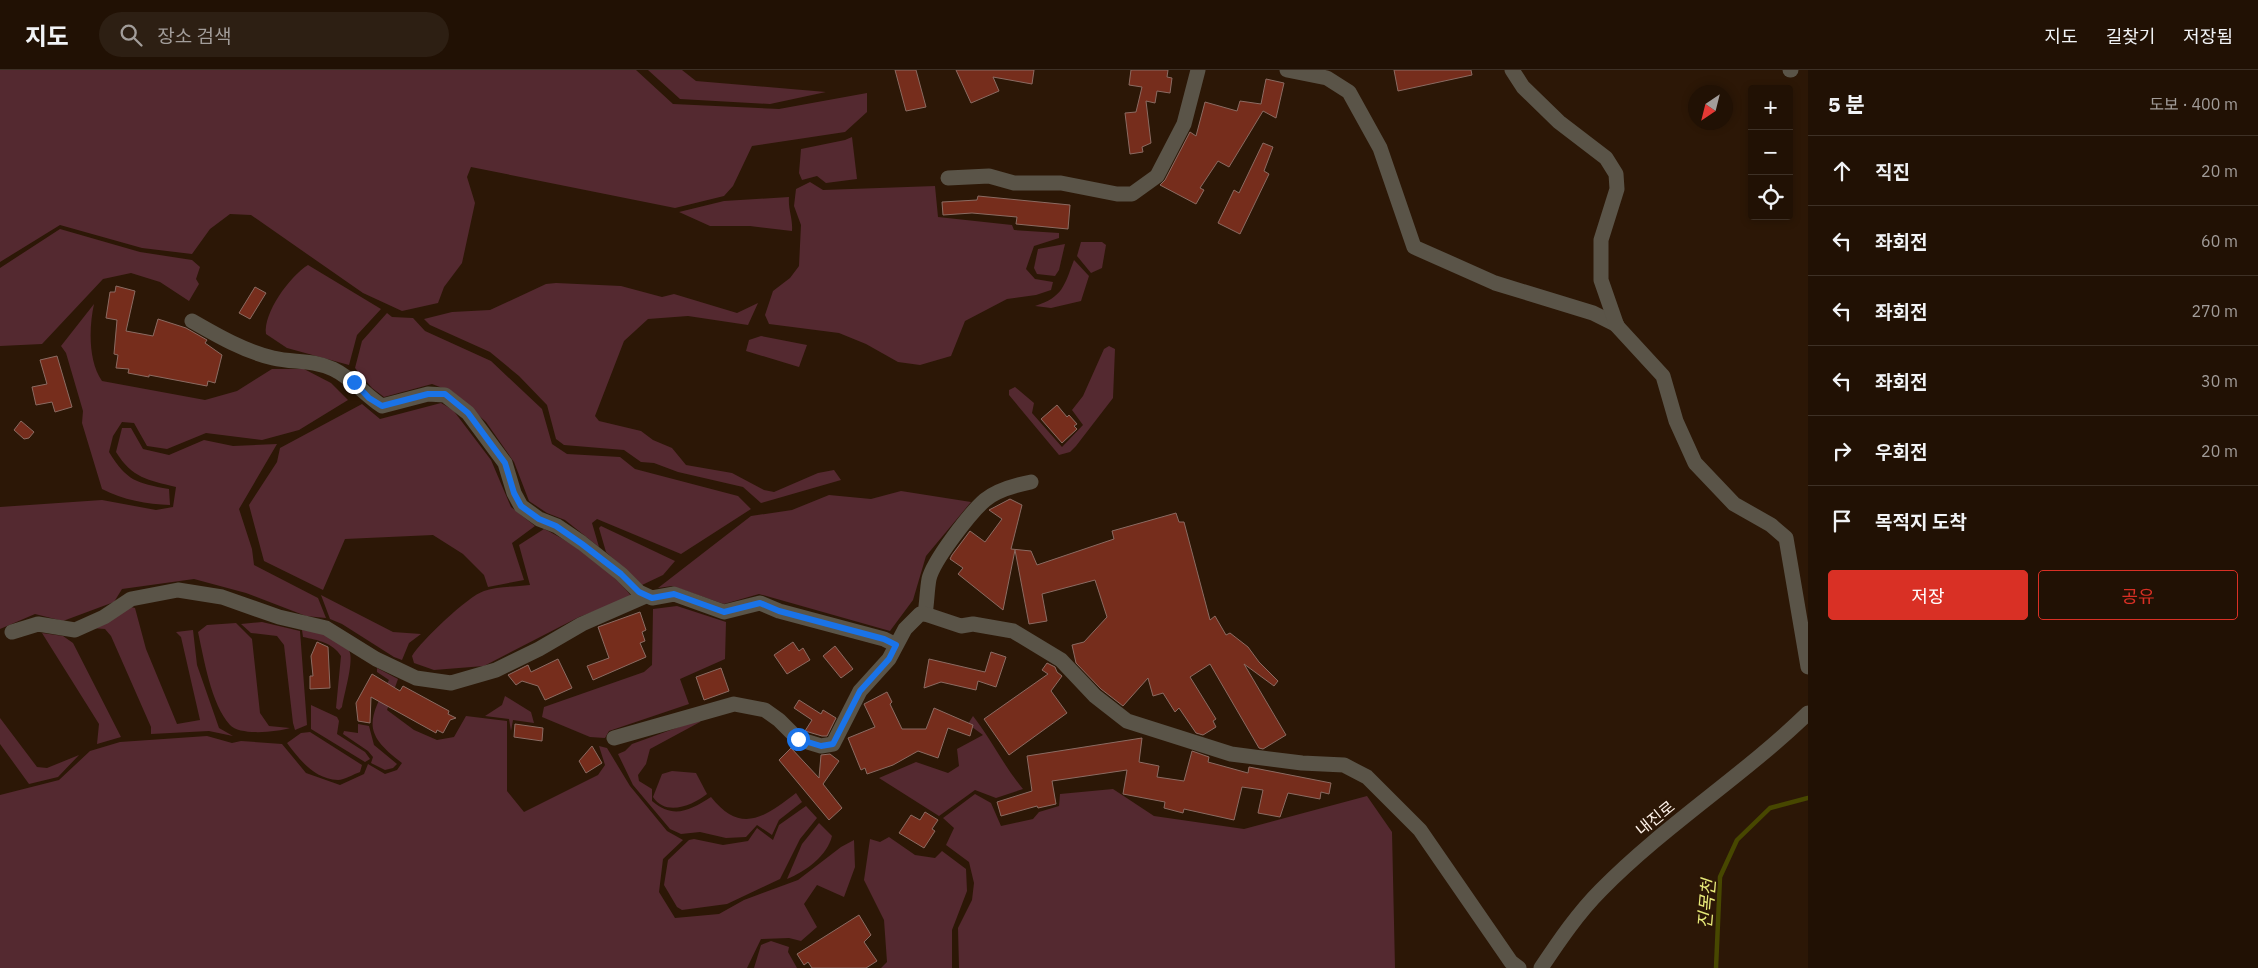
<!DOCTYPE html>
<html lang="ko">
<meta charset="utf-8">
<style>
:root{--surface:#211104;--page:#2d1f13;--text:#f1f3f6;--muted:#a29d9a;--line:#3e3126;--accent:#d93025}
body{margin:0;font-family:"IBM Plex Sans","Noto Sans KR",sans-serif;background:var(--page);color:var(--text)}
.controls{position:absolute;right:15px;top:15px;display:grid;overflow:hidden;border-radius:5px;box-shadow:0 2px 8px #0003}
.controls button{width:45px;height:45px;display:grid;place-items:center;padding:0;border:0;border-bottom:1px solid var(--line);background:var(--surface);color:var(--text);font:25px sans-serif}
.compass{position:absolute;left:1688px;top:15px;width:45px;height:45px;border-radius:50%;background:var(--surface);box-shadow:0 2px 8px #0003;rotate:215deg}
.stop{position:absolute;width:15px;height:15px;margin:-11px;border:4px solid #1a73e8;border-radius:50%;background:#fff}
.stop.end{background:#1a73e8;border-color:#fff;box-shadow:0 1px 5px #0008}
.list{margin:0;padding:0;list-style:none}
h2{display:flex;justify-content:space-between;align-items:center;height:65px;margin:0;padding:0 20px;font-size:21px}
h2 small{font-size:16px;font-weight:400;color:var(--muted)}
.list li{display:grid;grid-template-columns:32px 1fr auto;gap:15px;align-items:center;box-sizing:border-box;height:70px;padding:0 20px;border-top:1px solid var(--line)}
.list b{display:block;font-size:19px;white-space:nowrap}
.list em{font-size:16px;font-style:normal;color:var(--muted)}
.actions{display:flex;gap:10px;padding:15px 20px}
.actions a{flex:1;padding:11px 0;border:1px solid var(--accent);border-radius:5px;text-align:center;font-size:18px;color:var(--accent)}
.actions .main{background:var(--accent);color:#fff}
.icon{flex:none;width:28px;height:28px;fill:none;stroke:currentColor;stroke-width:2;stroke-linecap:round;stroke-linejoin:round}
.map{position:relative;flex:none;width:1808px;height:898px;overflow:hidden}
header{display:flex;align-items:center;gap:30px;box-sizing:border-box;height:70px;padding:0 25px;background:var(--surface);border-bottom:1px solid var(--line)}
header strong{font-size:24px}
nav{display:flex;gap:28px;margin-inline-start:auto;font-size:18px}
.search{width:350px;height:45px;background:var(--page);display:flex;align-items:center;gap:12px;box-sizing:border-box;padding:0 18px;border-radius:28px;color:var(--muted);font-size:19px}
main{display:flex}
aside{flex:1;background:var(--surface)}
.map>svg:first-child{display:block}
.green{fill:#542930}
.lines{fill:none;stroke-linecap:round;stroke-linejoin:round}
.stream{stroke:#474700;stroke-width:4.5}
.building{fill:#762d1c;stroke:#8b6b62}
.minor{stroke:#5a5448;stroke-width:15}
.route{stroke:#1a73e8;stroke-width:6}
.labels{text-anchor:middle;stroke-width:4;stroke-linejoin:round;paint-order:stroke}
.street-label{font-size:16px;fill:#fdf1e8;stroke:#2c1706}
.water-label{font-size:18px;font-style:italic;fill:#e8ea79;stroke:#2c1706}
</style>
<header>
<strong>지도</strong>
<div class="search"><svg class="icon" aria-label="search" viewBox="0 0 24 24"><circle cx="10" cy="10" r="6"/><path d="M15 15l6 6"/></svg>장소 검색</div>
<nav><a>지도</a><a>길찾기</a><a>저장됨</a></nav>
</header>
<main>
<div class="map">
<svg width="1808" height="898" viewBox="0 0 1808 898">
<rect width="100%" height="100%" fill="#2c1706"/>
<g class="green">
<polygon points="0,0 636,0 673,34 779,39 867,23 867,42 845,62 752,76 733,116 724,126 675,138 471,97 467,107 475,133 462,193 444,217 438,233 402,241 363,223 251,145 230,144 210,159 192,184 142,178 60,155 0,192"/>
<polygon points="648,0 682,0 696,11 826,22 770,34 680,29"/>
<polygon points="852,67 857,109 826,113 817,106 802,110 799,103 801,79 845,70"/>
<polygon points="810,112 823,120 935,116 938,147 1012,155 1014,160 1059,163 1059,168 1034,176 1026,199 1035,209 1053,212 1051,220 1036,225 1007,229 965,251 951,286 920,295 898,292 866,274 839,263 769,254 765,245 773,221 790,208 799,196 801,155 794,136 796,119"/>
<path d="M789 127C788 140 793 148 792 161L750 156H710L679 142 724 131Z"/>
<polygon points="60,159 140,182 192,190 200,197 196,209 199,214 189,231 160,212 131,203 103,209 42,274 0,276 0,198"/>
<polygon points="1081,172 1102,172 1106,175 1102,198 1091,203 1077,186"/>
<polygon points="1065,174 1059,200 1055,206 1037,204 1034,198 1038,179"/>
<path d="M1074 190 1089 206 1081 231 1051 238 1035 236C1063 227 1064 216 1074 190Z"/>
<path d="M308 195 381 239 357 265 349 295 287 278 266 264C263 243 290 206 308 195Z"/>
<polygon points="556,213 621,216 662,227 674,224 737,243 758,233 748,255 688,246 648,249 624,271 595,346 599,351 641,361 653,370 672,378 686,395 732,403 764,420 774,422 818,403 834,400 841,410 761,433 743,417 678,402 654,393 641,392 624,380 564,375 556,369 547,335 519,306 490,282 430,255 424,249 452,242 490,240 546,214"/>
<path d="M94 234C89 257 88 291 102 311L205 330 237 321 272 299H304L331 313 348 330 299 360 262 370 206 363 167 379 147 376 134 353 122 352 113 366 109 382C127 411 136 413 169 419L170 435C147 434 123 430 102 419L82 353 83 341 66 283 61 276Z"/>
<polygon points="387,243 392,247 413,248 425,261 491,291 542,339 552,374 567,384 620,387 635,399 738,426 751,439 681,484 597,449 592,453 599,477 565,450 547,443 529,431 514,392 486,352 453,322 432,314 384,327 372,318 355,298 362,271"/>
<polygon points="761,266 807,275 799,297 746,281 749,270"/>
<polygon points="1109,276 1115,279 1113,328 1076,376 1070,382 1059,385 1009,325 1009,320 1015,317 1034,333 1032,343 1062,377 1083,355 1072,340 1083,326 1104,279"/>
<polygon points="441,333 453,340 491,390 511,437 535,456 512,473 524,510 488,517 484,505 463,484 433,465 345,469 323,520 264,491 249,435 277,392 280,378 362,334 380,349"/>
<path d="M122 358H131L143 379 169 385 204 370 233 376 277 374 239 439 252 479 254 495 318 528 326 548 306 546 246 523 194 509 122 519 114 532 63 551 35 544 0 559V437L102 430 156 440 173 437 176 417C148 410 132 408 116 382Z"/>
<polygon points="901,421 971,432 926,486 913,530 890,561 759,524 724,534 672,516 658,518 751,446 792,440 829,425 871,429"/>
<polygon points="601,456 675,491 663,505 642,515 606,482 599,458"/>
<path d="M544 459C574 473 612 501 632 527L579 547 484 596 434 600 414 593 412 586C421 571 468 526 484 521 498 516 516 517 530 515L519 475Z"/>
<polygon points="321,525 393,562 421,564 409,573 402,590 394,587 342,554 330,549"/>
<polygon points="677,536 726,552 725,589 680,609 689,634 609,661 605,668 590,667 542,647 544,637 644,602 652,595 653,539"/>
<polygon points="131,537 135,538 146,579 177,654 200,650 181,567 176,562 193,560 197,595 219,658 233,666 209,661 151,664 151,657 111,566 105,559 92,558"/>
<polygon points="262,552 300,561 307,655 295,660 293,653 284,575 277,566 251,563 241,554"/>
<path d="M236 553 252 569 260 643 269 656 290 658C277 662 240 666 230 655 211 634 204 589 198 562L207 555Z"/>
<path d="M302 560C315 561 346 567 350 583 353 595 344 624 342 637L339 640 336 638 341 586C333 573 318 570 303 567Z"/>
<polygon points="42,563 63,566 73,573 121,667 97,674 99,654"/>
<path d="M377 598 398 609 387 640 414 660 437 670 454 667 466 646 507 651V721L524 742 598 705 605 695 599 676 607 678 630 716 667 761 683 770 663 789 659 822 675 848 719 844 744 830 798 810 841 777 854 770 855 797 844 827 817 815 804 834 817 857 801 871 789 868 761 869 747 898H0V725L59 710 90 681 120 672 207 666 232 673 241 671 282 674 306 703 340 715 364 704 368 694 385 704 397 700 402 693C362 663 368 651 389 610L377 602Z"/>
<polygon points="505,626 531,642 534,653 513,650 511,661 509,649 485,646 502,635"/>
<polygon points="311,635 337,647 339,651 337,664 365,682 370,689 365,692 311,659"/>
<path d="M973 646C992 670 1003 695 1023 719L996 728 975 720 939 746 879 708 916 692 948 703 959 696 957 679 983 665 968 654Z"/>
<polygon points="0,648 37,697 47,698 79,685 58,707 29,714 0,674"/>
<path d="M701 649 700 652 650 679 646 694 638 705 639 711 652 719V731C673 749 689 741 711 727 741 765 765 747 796 723L802 732 779 750 772 765 757 755 746 767 726 768 700 762 681 764 670 759 633 715 618 684 625 681 632 674Z"/>
<polygon points="358,654 369,656 374,675 397,694 393,698 385,700 371,693 373,687 368,681 343,664 344,661 358,663"/>
<path d="M310 662 362 695 360 702C354 704 344 710 338 710 314 709 300 690 287 673L301 663Z"/>
<path d="M672 701 696 703 707 724C693 735 666 747 653 727L662 704Z"/>
<polygon points="1113,719 1154,746 1244,759 1367,726 1392,762 1395,898 959,898 958,858 972,830 974,813 969,792 946,775 954,758 943,748 975,724 991,733 1001,756 1033,749 1039,742 1059,736 1060,724"/>
<polygon points="806,736 817,748 800,769 780,809 727,834 682,840 677,837 664,815 668,790 689,770 694,769 723,775 748,771 757,758 773,770 779,755"/>
<path d="M819 753 832 766C827 786 806 801 787 809L802 774Z"/>
<polygon points="889,767 915,785 935,788 942,781 966,799 967,821 952,860 952,898 881,898 887,892 884,850 864,810 870,769 880,772"/>
<polygon points="771,871 789,877 788,882 797,898 754,898 761,875"/>
</g>
<g class="lines">
<polyline class="stream" points="1716,898 1720,807 1737,770 1770,738 1808,728"/>
</g>
<g class="building">
<polygon points="895,0 916,0 926,37 906,41"/>
<polygon points="956,0 1034,0 1032,14 993,7 999,21 971,33"/>
<polygon points="1131,0 1168,0 1167,7 1172,8 1170,23 1157,21 1155,33 1146,31 1151,73 1142,77 1143,82 1130,84 1125,43 1136,42 1142,17 1129,15"/>
<polygon points="1394,0 1471,0 1472,5 1398,21"/>
<polygon points="1266,9 1284,13 1276,48 1263,41 1229,97 1218,91 1200,118 1204,120 1196,134 1160,115 1165,110 1190,62 1196,66 1205,32 1237,41 1240,31 1261,34"/>
<polygon points="1263,73 1273,77 1264,101 1269,104 1240,164 1218,153 1234,120 1239,123"/>
<polygon points="978,126 1070,135 1068,159 1016,154 1017,147 972,143 943,145 942,132 977,130"/>
<polygon points="116,216 135,221 126,261 153,266 158,249 186,258 207,270 205,273 222,285 215,313 208,311 207,316 149,305 149,307 128,303 129,299 116,298 118,285 114,284 117,250 106,248 110,222 115,222"/>
<polygon points="255,217 266,223 250,249 239,243"/>
<polygon points="57,286 72,337 55,342 52,332 36,335 32,317 47,314 40,290"/>
<polygon points="1057,335 1067,347 1069,345 1077,354 1074,356 1077,359 1062,373 1041,349"/>
<polygon points="21,351 34,362 29,368 24,369 14,360"/>
<polygon points="1010,429 1022,435 1011,479 1031,481 1037,495 1114,469 1112,461 1176,443 1179,452 1184,452 1210,550 1215,546 1226,565 1230,563 1248,577 1259,592 1278,611 1274,616 1244,594 1286,665 1263,679 1259,678 1210,594 1190,607 1216,649 1213,651 1216,657 1203,665 1196,663 1179,638 1175,642 1163,623 1153,626 1148,608 1123,636 1101,619 1076,593 1072,575 1084,572 1107,547 1095,510 1042,524 1047,551 1029,554 1015,480 1003,540 958,504 963,498 950,489 952,485 970,461 985,472 1002,449 989,440"/>
<polygon points="640,542 646,560 642,562 645,571 640,573 646,587 593,610 587,596 609,588 598,557"/>
<polygon points="317,572 328,577 330,618 310,619 310,606 313,606 311,586"/>
<polygon points="793,572 799,581 803,578 810,590 787,604 774,585"/>
<polygon points="835,576 853,599 841,608 823,586"/>
<polygon points="991,582 1006,587 996,617 978,611 976,620 941,612 924,618 929,589 985,602"/>
<polygon points="558,589 572,618 545,630 538,616 522,611 516,615 508,605 528,595 531,602"/>
<polygon points="1047,593 1055,597 1057,602 1062,606 1051,621 1067,643 1009,685 984,649 1048,604 1042,600"/>
<polygon points="721,598 729,621 704,630 696,607"/>
<polygon points="372,604 400,621 403,616 449,641 448,644 456,648 450,650 443,663 437,660 436,663 371,627 370,653 358,651 356,633"/>
<polygon points="887,622 892,632 890,634 902,659 926,659 934,638 973,655 970,666 948,658 938,688 918,681 893,695 867,704 865,698 861,700 848,668 875,657 864,634"/>
<polygon points="799,630 821,644 823,640 836,648 827,666 822,666 805,661 812,650 794,638"/>
<polygon points="515,654 543,658 542,671 514,667"/>
<polygon points="1142,668 1139,692 1159,696 1157,707 1184,711 1192,681 1209,687 1208,692 1248,703 1249,697 1331,713 1329,724 1321,722 1320,729 1288,723 1280,747 1258,743 1263,720 1242,717 1234,750 1184,739 1183,743 1164,738 1165,732 1123,724 1127,700 1052,711 1056,734 1038,738 1037,736 1001,746 997,732 1032,721 1027,686"/>
<polygon points="592,676 602,693 586,703 579,691"/>
<polygon points="791,678 819,708 821,685 830,684 839,691 823,714 842,738 829,750 779,690"/>
<polygon points="925,742 938,750 932,759 935,761 924,778 899,763 911,745 920,750"/>
<polygon points="859,845 871,865 864,872 877,891 866,898 812,898 808,892 804,895 797,884"/>
</g>
<g class="lines">
<g class="minor">
<polyline points="1287,0 1327,8 1349,22 1380,78 1414,177 1495,213 1593,243 1617,255"/>
<polyline points="1512,0 1523,17 1559,52 1606,88 1616,104 1617,119 1601,170 1601,210 1617,256 1663,306 1676,351 1695,393 1734,434 1771,455 1786,468 1808,597"/>
<polyline points="1790,0 1791,0"/>
<polyline points="948,108 989,106 1014,113 1061,113 1117,124 1132,124 1157,106 1184,54 1198,0"/>
<path d="M192 251C218 266 244 281 273 288 294 293 311 289 333 299 352 308 365 325 382 336L428 324 445 325 468 343 505 393 514 423 521 436 539 449 557 456 582 473 621 504 639 522 652 528 674 524 724 542 760 533 779 541 884 569 896 575"/>
<path d="M925 544C927 532 927 520 929 509 933 491 970 443 985 430 997 420 1016 415 1031 412"/>
<polyline points="12,562 38,554 75,560 104,547 131,529 178,520 222,527 279,547 326,558 376,589 416,608 451,613 496,600 539,579 582,554 646,526"/>
<polyline points="614,668 734,634 765,640 779,650 798,669 821,676 833,674 860,621 889,589 905,559 920,544 925,544 961,556 973,554 1013,561 1061,590 1095,626 1127,651 1231,684 1302,693 1344,695 1367,707 1420,760 1511,892 1519,898"/>
<path d="M1541 898C1559 871 1578 843 1601 820 1665 755 1743 706 1808 643"/>
</g>
</g>
<g class="lines">
<polyline class="route" points="354,312 369,328 382,336 428,324 445,324 468,343 505,393 514,423 521,436 539,449 556,456 582,474 621,504 639,522 652,528 674,524 724,542 760,533 779,541 884,569 896,575 889,589 860,621 833,674 821,676 798,669"/>
</g>
<g class="labels">
<g class="street-label">
<text transform="translate(1655 748) rotate(-39)" y="6">내진로</text>
</g>
<g class="water-label">
<text transform="translate(1707 834) rotate(-85)" y="6">진목천</text>
</g>
</g>
</svg>
<div class="controls">
<button>+</button>
<button>−</button>
<button><svg class="icon" aria-label="locate" viewBox="0 0 24 24"><circle cx="12" cy="12" r="6"/><path d="M12 2v4M12 18v4M2 12h4M18 12h4"/></svg></button>
</div>
<svg class="compass" viewBox="-18 -18 36 36"><path d="M0-13l5 13h-10z" fill="#e53935"/><path d="M0 13l5-13h-10z" fill="#a29d9a"/></svg>
<div class="stop" style="left:798px;top:669px"></div>
<div class="stop end" style="left:354px;top:312px"></div>
</div>
<aside>
<h2>5 분<small>도보 · 400 m</small></h2>
<ul class="list">
<li><svg class="icon" aria-label="ahead" viewBox="0 0 24 24"><path d="M12 20V5M6 11l6-6 6 6"/></svg><div><b>직진</b></div><em>20 m</em></li>
<li><svg class="icon" aria-label="left" viewBox="0 0 24 24"><path d="M17 20v-9H6M10 6l-5 5 5 5"/></svg><div><b>좌회전</b></div><em>60 m</em></li>
<li><svg class="icon" aria-label="left" viewBox="0 0 24 24"><path d="M17 20v-9H6M10 6l-5 5 5 5"/></svg><div><b>좌회전</b></div><em>270 m</em></li>
<li><svg class="icon" aria-label="left" viewBox="0 0 24 24"><path d="M17 20v-9H6M10 6l-5 5 5 5"/></svg><div><b>좌회전</b></div><em>30 m</em></li>
<li><svg class="icon" aria-label="right" viewBox="0 0 24 24"><path d="M7 20v-9h11M14 6l5 5-5 5"/></svg><div><b>우회전</b></div><em>20 m</em></li>
<li><svg class="icon" aria-label="arrive" viewBox="0 0 24 24"><path d="M6 21V4h12l-3 4 3 4H6"/></svg><div><b>목적지 도착</b></div></li>
</ul>
<div class="actions"><a class="main">저장</a><a>공유</a></div>
</aside>
</main>
